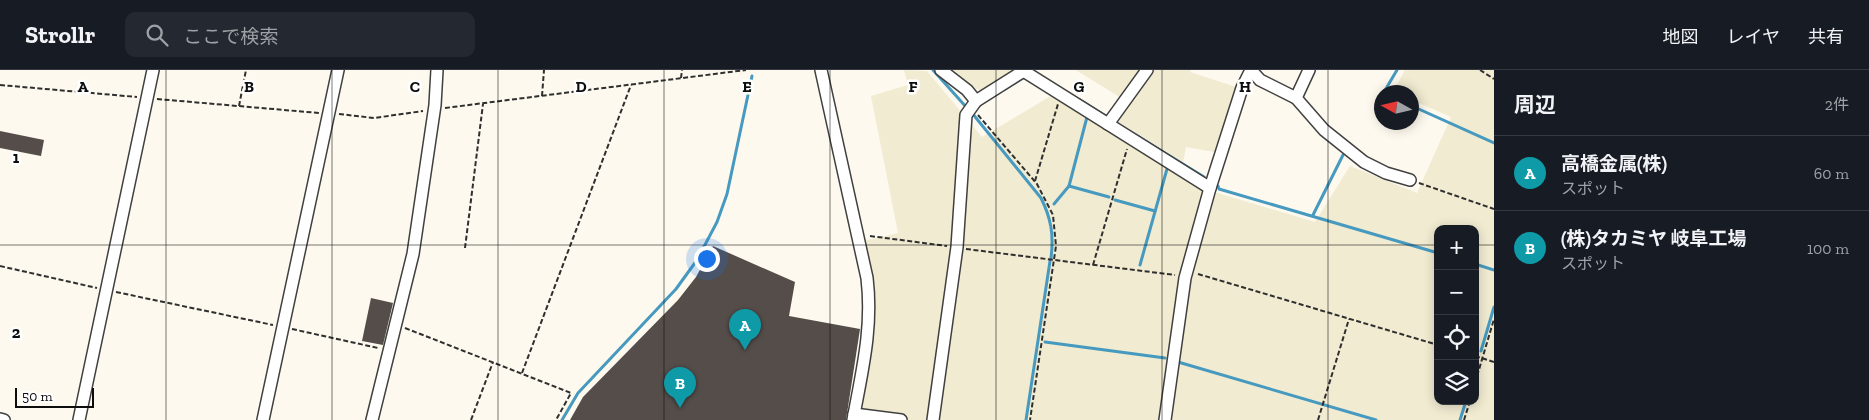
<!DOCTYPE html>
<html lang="ja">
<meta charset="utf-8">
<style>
:root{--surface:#171b24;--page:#242831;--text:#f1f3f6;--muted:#9ea1a6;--line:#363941;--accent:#0f766e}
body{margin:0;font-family:"Zilla Slab","Noto Sans JP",serif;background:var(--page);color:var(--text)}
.controls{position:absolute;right:15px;bottom:15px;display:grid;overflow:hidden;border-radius:10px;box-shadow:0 2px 12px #0003}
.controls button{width:45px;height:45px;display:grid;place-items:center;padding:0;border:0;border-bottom:1px solid var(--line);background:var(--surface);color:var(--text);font:25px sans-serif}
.compass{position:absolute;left:1374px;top:15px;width:45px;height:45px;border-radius:50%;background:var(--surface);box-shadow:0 2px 12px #0003;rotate:278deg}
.scale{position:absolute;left:15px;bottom:12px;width:79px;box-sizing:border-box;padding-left:5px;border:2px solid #0d0d0d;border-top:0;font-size:14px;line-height:18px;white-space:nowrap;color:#0d0d0d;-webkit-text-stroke:4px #fff;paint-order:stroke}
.you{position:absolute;left:706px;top:188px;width:18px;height:18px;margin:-12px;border:4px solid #fff;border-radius:50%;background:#1a73e8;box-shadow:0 0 0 8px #1a73e833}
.badge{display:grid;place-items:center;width:32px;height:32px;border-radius:50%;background:var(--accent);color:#fff;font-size:16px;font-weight:700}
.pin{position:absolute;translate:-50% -41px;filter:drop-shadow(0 1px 2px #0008)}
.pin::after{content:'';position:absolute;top:26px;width:18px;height:15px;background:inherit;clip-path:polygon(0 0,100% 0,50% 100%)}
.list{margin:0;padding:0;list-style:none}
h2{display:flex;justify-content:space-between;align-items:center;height:65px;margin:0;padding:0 20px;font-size:21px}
h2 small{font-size:16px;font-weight:400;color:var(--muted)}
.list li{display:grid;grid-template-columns:32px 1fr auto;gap:15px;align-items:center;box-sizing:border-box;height:75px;padding:0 20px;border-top:1px solid var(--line)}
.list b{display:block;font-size:19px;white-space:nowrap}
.list p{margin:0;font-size:16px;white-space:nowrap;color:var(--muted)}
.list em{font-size:16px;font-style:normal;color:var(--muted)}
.icon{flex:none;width:28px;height:28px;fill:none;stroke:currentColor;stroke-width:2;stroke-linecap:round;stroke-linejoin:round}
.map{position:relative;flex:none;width:1494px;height:350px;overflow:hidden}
header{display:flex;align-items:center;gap:30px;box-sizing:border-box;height:70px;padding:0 25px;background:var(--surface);border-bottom:1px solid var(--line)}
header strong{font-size:24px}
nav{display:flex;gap:28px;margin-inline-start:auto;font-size:18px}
.search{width:350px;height:45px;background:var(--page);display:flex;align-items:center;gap:12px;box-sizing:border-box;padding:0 18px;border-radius:10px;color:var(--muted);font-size:19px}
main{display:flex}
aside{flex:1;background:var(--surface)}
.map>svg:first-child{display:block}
.farmland{fill:#f1ebd1;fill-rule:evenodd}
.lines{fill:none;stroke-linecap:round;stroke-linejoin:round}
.stream{stroke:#4699bf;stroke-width:3}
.building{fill:#544d4a}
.minor-casing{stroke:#404040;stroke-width:14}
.path{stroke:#2f2f2f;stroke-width:2;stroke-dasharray:5 2.5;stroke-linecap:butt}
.minor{stroke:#fff;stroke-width:11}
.grid{fill:none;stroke:#0d0d0d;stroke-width:1;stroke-opacity:0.55}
.grid-label{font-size:16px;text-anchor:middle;font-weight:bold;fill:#0d0d0d;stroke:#fff;stroke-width:5;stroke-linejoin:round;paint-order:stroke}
</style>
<header>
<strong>Strollr</strong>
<div class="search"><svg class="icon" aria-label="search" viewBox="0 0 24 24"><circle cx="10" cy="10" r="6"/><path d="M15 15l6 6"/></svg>ここで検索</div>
<nav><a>地図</a><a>レイヤ</a><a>共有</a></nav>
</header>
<main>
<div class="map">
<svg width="1494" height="350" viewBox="0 0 1494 350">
<rect width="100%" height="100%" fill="#fdf9ee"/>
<g class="farmland">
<path d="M904 0 927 1 982 67 1054 24 1201 118 1315 152 1350 96 1417 123 1451 47 1412 30V22H1393L1405 0H1494V350H857L874 253V233L863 171 898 163 871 26 908 15ZM1438 159H1475V331H1438Z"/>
<polygon points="948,0 1017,0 982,21 965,15"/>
<polygon points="1076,0 1141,0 1121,28"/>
<polygon points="1150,0 1191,0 1190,2 1236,17 1214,82 1186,77 1183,92 1114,49"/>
</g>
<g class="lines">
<g class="stream">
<polyline points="933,0 967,38"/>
<polyline points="1005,19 1023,8"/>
<polyline points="1384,22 1397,0"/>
<polyline points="1080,30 1109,48"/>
<polyline points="1412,36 1494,73"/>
<path d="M972 43 1041 128C1051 148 1054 165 1051 188"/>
<polyline points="1134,64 1204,107"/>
<polyline points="1069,116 1109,127"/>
<polyline points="1218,116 1219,119 1438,183"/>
<polyline points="1115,130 1155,141"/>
<polyline points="1054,134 1069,116 1087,47"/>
<polyline points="1313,145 1343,85"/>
<polyline points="1475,194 1494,200"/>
<polyline points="1140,195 1167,99"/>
<polyline points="1045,272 1165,288"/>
<polyline points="1481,281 1494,237"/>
<polyline points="1178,292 1376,350"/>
<polyline points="1475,299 1476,295"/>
<polyline points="562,350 578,323 676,219 697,190 717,152 727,124 752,6"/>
<polyline points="1026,350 1050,191"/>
<polyline points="1460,350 1466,331"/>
</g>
</g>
<g class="building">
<polygon points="0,61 44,70 41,86 0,78"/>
<polygon points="713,176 795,212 789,246 860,259 846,350 570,350 583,327 678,230 696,207"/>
<polygon points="371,228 393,233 383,275 362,271"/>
</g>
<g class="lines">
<g class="minor-casing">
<g id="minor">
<path d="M821 0 867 208C873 258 862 301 853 350"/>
<polyline points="941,0 967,20 976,31"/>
<polyline points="1022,0 1210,118"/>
<polyline points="1251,0 1260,10 1296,28 1324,60 1364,92 1386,103 1410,110"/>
<polyline points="1296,28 1309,0"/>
<polyline points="1108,54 1147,0"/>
<polyline points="854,344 901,350"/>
<polyline points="0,349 4,350"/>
<polyline points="79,350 153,0"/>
<polyline points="263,350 338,0"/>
<polyline points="372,350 413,184 435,35 437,0"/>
<polyline points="933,350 957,177 966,45 976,31 1025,0"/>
<polyline points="1165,350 1185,208 1210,118 1242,18 1251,0"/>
</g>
</g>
<g class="path">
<polyline points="1480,0 1494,9"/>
<polyline points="681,8 682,0"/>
<polyline points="0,15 137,27"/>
<polyline points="542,26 544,0"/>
<polyline points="157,29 319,43"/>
<polyline points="239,36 246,0"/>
<polyline points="445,38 746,0"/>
<polyline points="339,44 374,48 423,41"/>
<polyline points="978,45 1037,114 1053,145 1056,176 1030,350"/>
<polyline points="1035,111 1058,34"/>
<polyline points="1419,113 1494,139"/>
<polyline points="870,166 947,176"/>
<polyline points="465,178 483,34"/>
<polyline points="966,179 1175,205"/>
<polyline points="1093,195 1127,79"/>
<polyline points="0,196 97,218"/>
<polyline points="1198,204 1438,275"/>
<polyline points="116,222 273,255"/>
<polyline points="405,258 571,323 556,350"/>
<polyline points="292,259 378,278"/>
<polyline points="1475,286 1494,292"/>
<polyline points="522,303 631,15"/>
<polyline points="1475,313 1494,249"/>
<polyline points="471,350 493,292"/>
<polyline points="1318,350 1349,249"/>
<polyline points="1464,350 1470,331"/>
</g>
<use href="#minor" class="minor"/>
</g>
<path class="grid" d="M166 0V350M332 0V350M498 0V350M664 0V350M830 0V350M996 0V350M1162 0V350M1328 0V350M0 175H1438M1475 175H1494"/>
<g class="grid-label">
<text x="83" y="22">A</text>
<text x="249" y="22">B</text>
<text x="415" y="22">C</text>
<text x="581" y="22">D</text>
<text x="747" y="22">E</text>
<text x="913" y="22">F</text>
<text x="1079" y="22">G</text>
<text x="1245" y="22">H</text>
<text x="16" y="93">1</text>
<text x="16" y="268">2</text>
</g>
</svg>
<div class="controls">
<button>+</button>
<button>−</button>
<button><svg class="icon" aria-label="locate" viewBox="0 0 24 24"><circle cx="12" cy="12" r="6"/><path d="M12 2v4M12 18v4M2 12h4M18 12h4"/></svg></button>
<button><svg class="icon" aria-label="layers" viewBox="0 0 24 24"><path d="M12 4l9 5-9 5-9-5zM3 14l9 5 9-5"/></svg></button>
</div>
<svg class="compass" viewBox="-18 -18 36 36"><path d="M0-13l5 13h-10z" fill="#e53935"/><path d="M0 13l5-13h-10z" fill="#9ea1a6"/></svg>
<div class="scale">50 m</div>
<div class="you"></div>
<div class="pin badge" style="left:745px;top:280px;background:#0f9aa8">A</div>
<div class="pin badge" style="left:680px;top:338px;background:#0f9aa8">B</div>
</div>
<aside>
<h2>周辺<small>2件</small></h2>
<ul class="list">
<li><span class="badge" style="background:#0f9aa8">A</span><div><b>高橋金属(株)</b><p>スポット</p></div><em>60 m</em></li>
<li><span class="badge" style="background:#0f9aa8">B</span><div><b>(株)タカミヤ 岐阜工場</b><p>スポット</p></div><em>100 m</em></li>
</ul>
</aside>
</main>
